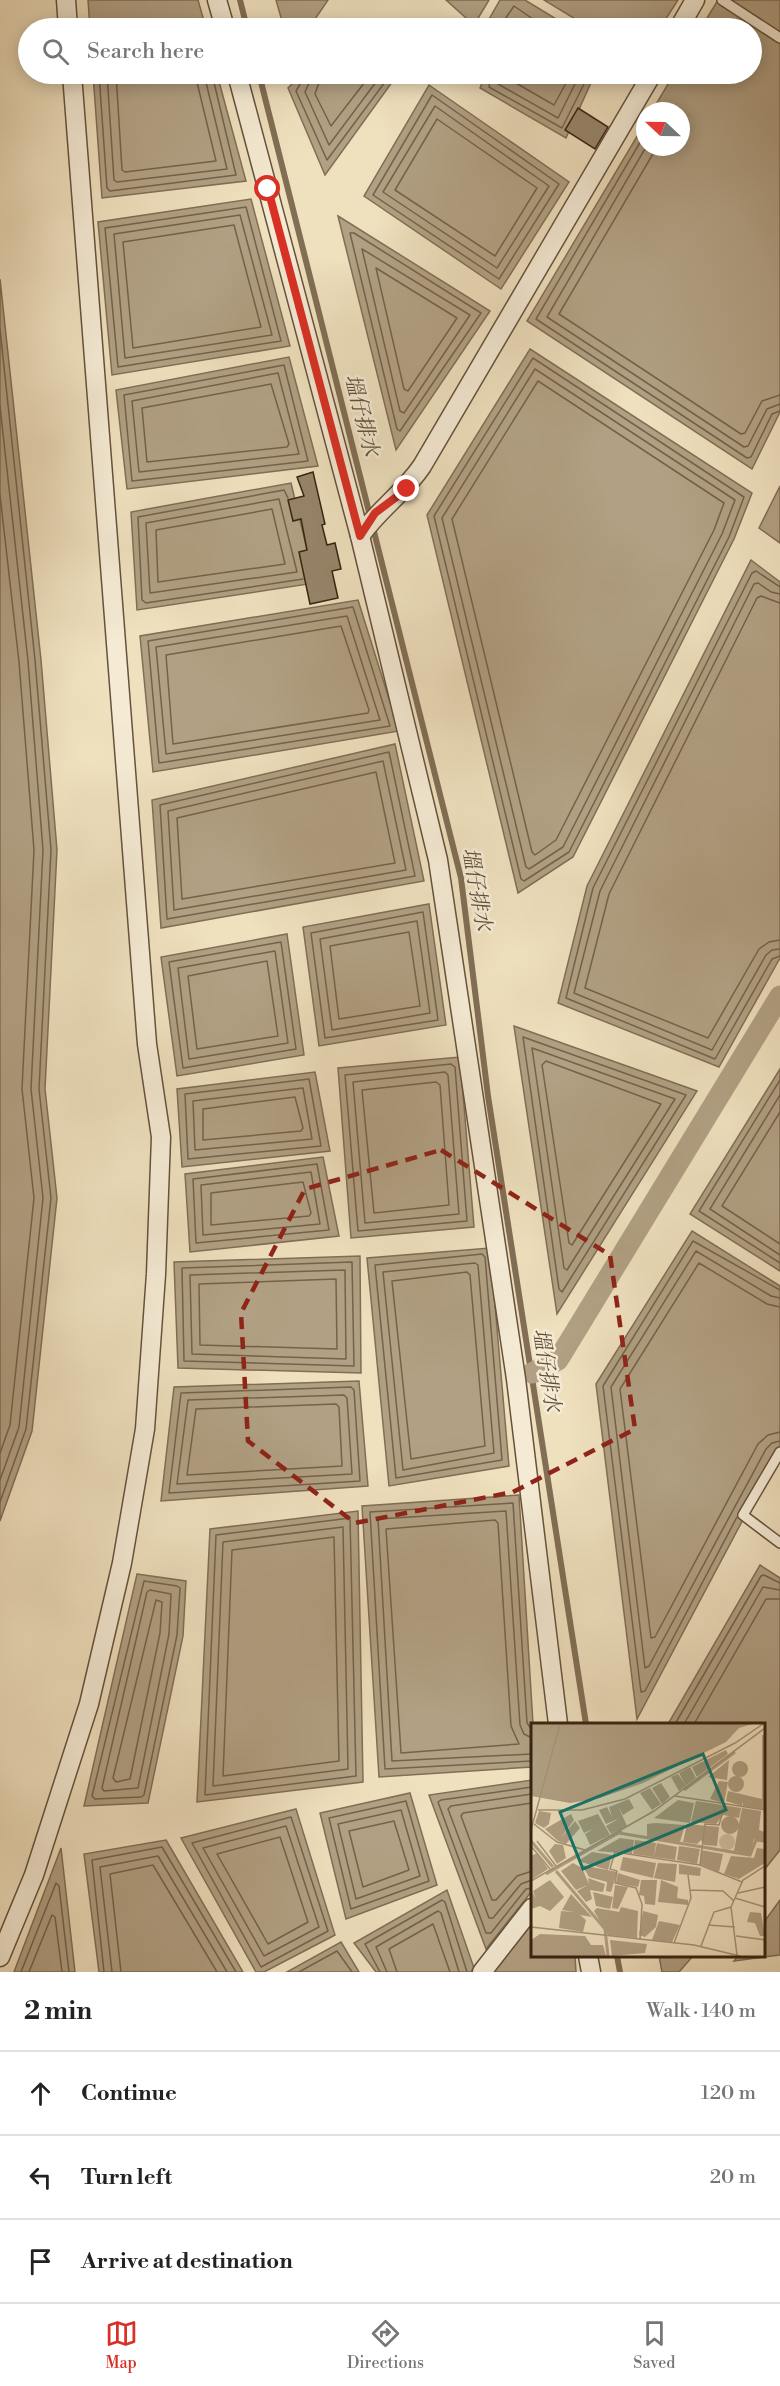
<!DOCTYPE html>
<meta charset="utf-8">
<style>
:root{--surface:#fff;--page:#f2f2f2;--text:#222;--muted:#767676;--line:#e0e0e0;--accent:#d93025}
body{margin:0;font-family:"Libre Bodoni","Noto Serif TC",serif;background:var(--page);color:var(--text)}
.compass{position:absolute;left:636px;top:102px;width:54px;height:54px;border-radius:50%;background:var(--surface);box-shadow:0 3px 15px #0003;rotate:292deg}
.stop{position:absolute;width:18px;height:18px;margin:-14px;border:4px solid #d93025;border-radius:50%;background:#fff}
.stop.end{background:#d93025;border-color:#fff;box-shadow:0 2px 6px #0008}
.list{margin:0;padding:0;list-style:none}
h2{display:flex;justify-content:space-between;align-items:center;height:78px;margin:0;padding:0 24px;font-size:26px}
h2 small{font-size:20px;font-weight:400;color:var(--muted)}
.list li{display:grid;grid-template-columns:39px 1fr auto;gap:18px;align-items:center;box-sizing:border-box;height:84px;padding:0 24px;border-top:2px solid var(--line)}
.list b{display:block;font-size:22px;white-space:nowrap}
.list em{font-size:20px;font-style:normal;color:var(--muted)}
.icon{flex:none;width:33px;height:33px;fill:none;stroke:currentColor;stroke-width:2;stroke-linecap:round;stroke-linejoin:round}
.map{position:relative;flex:none;width:780px;height:1972px;overflow:hidden}
.search{position:absolute;background:var(--surface);box-shadow:0 3px 15px #0003;left:18px;right:18px;top:18px;height:66px;display:flex;align-items:center;gap:15px;box-sizing:border-box;padding:0 21px;border-radius:33px;color:var(--muted);font-size:22px}
.sheet{height:330px;background:var(--surface)}
nav{display:flex;justify-content:space-around;align-items:center;box-sizing:border-box;height:84px;border-top:2px solid var(--line);background:var(--surface);font-size:16px;color:var(--muted)}
nav a{display:grid;justify-items:center;gap:3px}
nav .on{color:var(--accent)}
.map>svg:first-child{display:block}
.water{fill:#b1a083;stroke:#816e55;stroke-width:1.5}
.lines{fill:none;stroke-linecap:round;stroke-linejoin:round}
.shore{stroke:#74624a;stroke-width:1.5}
.stream{stroke:#816e55;stroke-width:6}
.canal{stroke:#b1a083;stroke-width:21}
.building{fill:#97856b;stroke:#382311;stroke-width:1.5}
.lane-casing{stroke:#66523c;stroke-width:12}
.street-casing{stroke:#66523c;stroke-width:21}
.lane{stroke:#f5ebd5;stroke-width:9}
.street{stroke:#f5ebd5;stroke-width:18}
.route{stroke:#d93025;stroke-width:8}
.marked{fill:none;stroke:#8f2418;stroke-width:4.5;stroke-dasharray:12 8;stroke-linejoin:round}
.labels{text-anchor:middle;stroke-width:5;stroke-linejoin:round;paint-order:stroke}
.water-label{font-size:21px;font-style:italic;fill:#624f39;stroke:#f5ebd5}
.inset-river{fill:none;stroke:#b1a083;stroke-width:3}
.inset-road{fill:none;stroke:#a69479;stroke-width:1.5}
.view{fill:#0f766e;fill-opacity:0.15;stroke:#0f766e;stroke-width:3}
.inset-edge{fill:none;stroke:#382311;stroke-width:3}
</style>
<div class="map">
<svg width="780" height="1972" viewBox="0 0 780 1972">
<rect width="100%" height="100%" fill="#efe0be"/>
<filter id="stains"><feTurbulence type="fractalNoise" baseFrequency=".00333" numOctaves="4"/><feColorMatrix values="0 0 0 0 .2 0 0 0 0 .09 0 0 0 0 .02 0 0 0 .5 -.17"/></filter>
<radialGradient id="worn" r=".72"><stop offset=".6" stop-color="#630" stop-opacity="0"/><stop offset="1" stop-color="#630" stop-opacity=".3"/></radialGradient>
<g class="water">
<polygon points="88,0 198,0 206,28 90,28"/>
<polygon points="276,0 328,0 309,28 284,28"/>
<polygon points="446,0 489,0 474,25"/>
<polygon points="500,0 525,0 571,28 484,28"/>
<polygon points="544,0 678,0 660,28 590,28"/>
<polygon points="718,0 780,0 780,412 752,469 527,321 645,123 645,147 681,147 681,111 652,111 674,74 752,74 752,28 701,28"/>
<polygon points="93,74 217,74 246,181 102,198"/>
<polygon points="302,74 398,74 325,175 288,88"/>
<polygon points="486,74 595,74 566,138 480,88"/>
<polygon points="429,85 569,182 501,289 364,196"/>
<polygon points="251,199 290,346 112,375 98,222"/>
<polygon points="338,216 490,311 396,450"/>
<polygon points="0,279 41,660 57,850 45,1089 57,1198 32,1431 0,1521"/>
<polygon points="530,349 752,493 734,539 573,857 518,893 427,515"/>
<polygon points="289,357 318,466 127,489 116,390"/>
<polygon points="291,483 315,583 137,610 131,512"/>
<polygon points="780,486 780,543 759,528"/>
<polygon points="751,560 780,582 780,958 719,1067 558,1003 587,886"/>
<polygon points="358,600 399,731 153,772 140,636"/>
<polygon points="395,744 424,881 161,928 152,800"/>
<polygon points="429,904 446,1025 319,1046 303,927"/>
<polygon points="287,934 304,1055 177,1076 161,957"/>
<polygon points="514,1026 697,1091 557,1314"/>
<polygon points="460,1057 474,1227 351,1238 338,1068"/>
<polygon points="780,1069 780,1271 690,1214"/>
<polygon points="315,1072 330,1151 182,1167 177,1089"/>
<polygon points="323,1157 339,1236 190,1252 185,1174"/>
<polygon points="692,1231 780,1286 780,1450 637,1719 596,1384"/>
<polygon points="490,1248 509,1466 389,1486 367,1258"/>
<polygon points="360,1256 361,1373 178,1368 174,1262"/>
<polygon points="359,1381 368,1486 161,1501 174,1387"/>
<polygon points="519,1495 533,1724 532,1767 379,1777 362,1506"/>
<polygon points="358,1511 363,1782 197,1802 210,1529"/>
<polygon points="760,1565 780,1578 780,1850 764,1870 764,1724 668,1724"/>
<polygon points="137,1574 186,1581 183,1636 148,1803 84,1806"/>
<polygon points="532,1780 532,1891 486,1949 429,1795"/>
<polygon points="410,1793 437,1885 346,1919 320,1813"/>
<polygon points="296,1809 335,1935 264,1972 256,1972 181,1838"/>
<polygon points="166,1840 243,1972 99,1972 84,1854"/>
<polygon points="61,1848 75,1972 14,1972"/>
<polygon points="447,1890 474,1968 471,1972 376,1972 354,1943"/>
<polygon points="780,1900 780,1955 734,1961 738,1956 764,1956 764,1922"/>
<polygon points="532,1921 532,1956 575,1956 576,1972 494,1972"/>
<polygon points="341,1942 359,1972 287,1972"/>
<polygon points="659,1956 693,1956 679,1972 662,1972"/>
</g>
<g class="lines">
<g class="shore">
<polyline points="499,28 514,6 546,28"/>
<polyline points="99,74 107,188 110,191 236,175 212,74"/>
<polyline points="107,74 114,180 117,182 227,169 204,74"/>
<polyline points="116,74 122,170 125,172 216,161 195,74"/>
<polyline points="306,74 296,91 327,160 391,74"/>
<polyline points="313,74 305,92 329,145 382,74"/>
<polyline points="322,74 315,94 331,126 371,74"/>
<polyline points="491,74 489,87 562,128 589,74"/>
<polyline points="498,74 498,84 558,118 580,74"/>
<polyline points="507,74 509,79 554,105 571,74"/>
<polygon points="432,95 559,184 499,279 373,195"/>
<polygon points="435,106 549,186 497,268 383,192"/>
<polygon points="437,119 537,188 495,256 395,190"/>
<polyline points="645,134 536,319 747,458 751,457 772,414 780,411"/>
<polyline points="646,147 547,317 744,447 748,446 767,409 780,404"/>
<polyline points="657,147 559,314 741,434 745,433 762,401 780,395"/>
<polygon points="246,207 281,341 118,367 105,228"/>
<polygon points="240,215 272,335 125,358 114,234"/>
<polygon points="234,225 261,327 133,348 123,242"/>
<polygon points="350,233 354,233 481,313 400,431 397,429"/>
<polygon points="362,249 470,315 404,413 400,411"/>
<polygon points="376,268 457,318 408,391 404,389"/>
<polyline points="0,329 35,660 51,850 39,1089 51,1198 26,1429 0,1502"/>
<polygon points="533,358 744,497 729,537 569,852 524,881 521,879 434,516"/>
<polygon points="284,365 308,461 132,481 124,395"/>
<polygon points="535,369 735,500 722,534 563,847 529,869 526,867 442,518"/>
<polygon points="278,373 299,454 139,472 132,401"/>
<polygon points="538,381 724,503 714,530 556,840 535,855 532,852 452,519"/>
<polygon points="271,384 289,444 287,447 147,462 142,408"/>
<polyline points="0,406 28,661 43,850 31,1089 43,1198 19,1427 0,1480"/>
<polyline points="0,495 19,662 34,850 22,1089 34,1198 10,1425 0,1453"/>
<polyline points="288,498 284,490 138,517 142,600 146,603 303,579"/>
<polygon points="279,499 297,572 150,593 146,523"/>
<polygon points="272,509 285,564 158,582 156,530"/>
<polyline points="780,587 756,571 752,573 593,888 566,998 715,1059 772,959 780,956"/>
<polyline points="780,594 771,592 758,583 754,584 600,891 574,993 712,1050 766,955 772,950 780,949"/>
<polyline points="780,603 761,596 757,598 609,894 585,988 708,1038 759,949 769,942 780,940"/>
<polygon points="353,607 390,726 159,763 148,641"/>
<polygon points="347,616 380,720 166,754 156,647"/>
<polygon points="341,626 369,710 368,713 173,744 166,655"/>
<polygon points="389,752 415,876 167,919 160,805"/>
<polygon points="383,761 406,870 174,910 168,811"/>
<polygon points="376,772 395,863 182,899 177,818"/>
<polygon points="423,912 438,1020 325,1038 311,933"/>
<polygon points="417,921 430,1013 332,1030 320,939"/>
<polygon points="409,932 420,1006 339,1019 330,946"/>
<polygon points="281,942 296,1049 183,1068 169,962"/>
<polygon points="275,951 288,1043 189,1059 178,968"/>
<polygon points="267,961 278,1036 197,1049 188,976"/>
<polygon points="523,1037 686,1095 562,1292 559,1289"/>
<polygon points="532,1048 675,1099 567,1270 564,1268"/>
<polygon points="546,1061 661,1104 572,1245 569,1243 542,1065"/>
<polygon points="451,1064 455,1067 467,1221 358,1231 345,1075"/>
<polygon points="445,1072 448,1075 459,1214 365,1223 353,1082"/>
<polygon points="309,1079 321,1146 188,1159 185,1094"/>
<polyline points="780,1080 699,1211 780,1263"/>
<polygon points="436,1082 440,1085 449,1205 374,1213 362,1090"/>
<polygon points="303,1088 312,1139 195,1150 193,1101"/>
<polyline points="780,1095 710,1209 780,1255"/>
<polygon points="295,1097 303,1128 301,1131 203,1140 203,1109"/>
<polyline points="780,1112 722,1206 780,1244"/>
<polygon points="317,1164 329,1230 196,1243 193,1179"/>
<polygon points="311,1172 320,1224 203,1235 201,1185"/>
<polygon points="303,1182 311,1213 309,1216 211,1225 211,1193"/>
<polygon points="482,1254 485,1257 502,1460 396,1478 375,1265"/>
<polygon points="352,1262 354,1366 184,1361 182,1268"/>
<polygon points="475,1263 478,1265 494,1453 403,1470 383,1272"/>
<polygon points="345,1270 346,1359 192,1354 190,1275"/>
<polygon points="467,1272 470,1275 485,1446 411,1459 392,1281"/>
<polygon points="336,1279 337,1349 200,1345 199,1284"/>
<polyline points="780,1298 771,1296 696,1251 611,1387 645,1668 649,1666 766,1449 772,1443 780,1441"/>
<polyline points="780,1307 767,1304 699,1263 620,1389 651,1638 655,1637 758,1444 768,1435 780,1432"/>
<polygon points="351,1387 354,1390 360,1481 169,1493 181,1393"/>
<polygon points="344,1395 347,1398 352,1474 177,1484 188,1400"/>
<polygon points="336,1404 339,1407 342,1466 187,1475 196,1409"/>
<polyline points="737,1517 645,1691 641,1692 603,1386 693,1241 780,1290"/>
<polygon points="350,1518 356,1776 205,1795 216,1535"/>
<polygon points="495,1520 498,1523 511,1726 519,1744 401,1753 386,1529"/>
<polygon points="343,1527 348,1769 213,1786 223,1542"/>
<polygon points="334,1537 339,1761 223,1776 232,1550"/>
<polygon points="144,1581 177,1586 180,1588 177,1635 144,1795 141,1797 95,1799 92,1796"/>
<polygon points="150,1590 171,1594 169,1634 138,1788 104,1791 102,1788 147,1592"/>
<polygon points="156,1600 162,1602 160,1633 130,1779 116,1782 113,1778"/>
<polyline points="675,1724 761,1576 764,1575 780,1583"/>
<polyline points="684,1724 763,1587 780,1590"/>
<polyline points="694,1724 766,1599 780,1599"/>
<polyline points="532,1730 527,1723 513,1503 370,1512 385,1769 532,1761"/>
<polyline points="532,1738 524,1734 520,1725 506,1511 378,1519 392,1761 532,1754"/>
<polyline points="532,1787 441,1800 438,1802 486,1933 491,1933 526,1889 532,1888"/>
<polyline points="532,1794 451,1806 448,1809 489,1918 493,1918 521,1884 532,1880"/>
<polygon points="406,1801 429,1881 351,1909 329,1818"/>
<polyline points="532,1803 463,1813 461,1816 492,1900 496,1900 517,1876 532,1871"/>
<polygon points="401,1810 420,1876 356,1899 338,1824"/>
<polygon points="291,1817 328,1931 261,1967 192,1843"/>
<polygon points="394,1821 409,1870 363,1887 349,1831"/>
<polygon points="286,1826 319,1927 264,1956 203,1848"/>
<polygon points="280,1837 308,1922 268,1944 217,1854"/>
<polyline points="21,1972 56,1883 59,1886 69,1972"/>
<polyline points="29,1972 52,1915 55,1917 62,1972"/>
<polyline points="104,1972 92,1860 162,1847 236,1972"/>
<polyline points="112,1972 100,1867 158,1856 227,1972"/>
<polyline points="121,1972 110,1874 153,1865 217,1972"/>
<polyline points="299,1972 337,1951 352,1972"/>
<polyline points="380,1972 365,1944 442,1900 445,1902 467,1972"/>
<polyline points="387,1972 376,1947 438,1911 441,1913 459,1972"/>
<polyline points="397,1972 389,1949 433,1924 450,1972"/>
</g>
<g class="stream">
<polyline points="240,0 247,28"/>
<polyline points="259,74 461,878 488,1096 586,1724"/>
<polyline points="617,1956 620,1972"/>
</g>
<polyline class="canal" points="532,1373 558,1360 780,996"/>
</g>
<g class="building">
<polygon points="578,108 608,127 595,149 565,130"/>
<polygon points="313,472 325,524 322,525 327,545 335,543 341,569 332,571 338,598 310,604 299,552 307,550 301,519 293,521 288,500 304,496 297,477"/>
</g>
<g class="lines">
<g class="lane-casing">
<g id="lane">
<polyline points="722,0 780,38"/>
<polyline points="780,1452 743,1515 780,1543"/>
</g>
</g>
<g class="street-casing">
<g id="street">
<polyline points="66,0 68,28"/>
<polyline points="217,0 225,28"/>
<polyline points="679,28 695,0"/>
<polyline points="237,74 360,536 438,860 516,1379 558,1724"/>
<path d="M360 536C380 508 403 494 422 466L652 74"/>
<polyline points="588,1956 591,1972"/>
<polyline points="0,1957 34,1875 89,1704 122,1563 145,1429 156,1274 161,1137 147,1044 72,74"/>
<polyline points="482,1972 532,1908"/>
</g>
</g>
<use href="#lane" class="lane"/>
<use href="#street" class="street"/>
</g>
<g class="lines">
<polyline class="route" points="268,189 360,536 375,513 407,489"/>
</g>
<path class="marked" d="M441 1150 610 1255 635 1429 513 1492 355 1523 248 1441 241 1313 305 1189Z"/>
<g class="labels">
<g class="water-label">
<text transform="translate(362 415) rotate(76)" y="7">塭仔排水</text>
<text transform="translate(477 889) rotate(80)" y="7">塭仔排水</text>
<text transform="translate(547 1370) rotate(81)" y="7">塭仔排水</text>
</g>
</g>
<g transform="translate(531 1723)">
<rect width="234" height="234" fill="#efe0be"/>
<path d="M188 119a8 8 0 1 1 16 0a8 8 0 1 1-16 0Z" fill="#d0c0a1"/>
<path d="M0 1H221L208 5 195 19 112 60 69 75 39 80 0 73ZM195 27 197 31 166 54 161 44ZM198 37 196 57 177 54ZM201 46a8 8 0 1 1 16 0a8 8 0 1 1-16 0ZM159 44 165 55 148 68 140 54 147 51 154 61 148 50ZM197 61a8 8 0 1 1 16 0a8 8 0 1 1-16 0ZM188 58 197 59 193 80 179 76ZM130 60 139 74 131 81 121 65ZM119 65 130 81 121 87 109 70ZM197 68 231 76V86L212 83V78L211 83 195 78ZM98 76 103 85 92 92 87 83 96 103 80 111 75 103 89 95 75 101 68 87 76 84 81 94 78 84ZM147 77 163 80 159 100 123 95ZM165 78 210 85 208 95 192 92 185 101 160 99ZM211 85 230 88 228 107 234 109V117L223 116 219 131 203 128ZM8 88 20 90 18 101 13 105 4 100ZM40 91 43 97 29 116 44 98 49 105 35 121 27 118 14 106ZM67 91 79 112 59 122 54 111 62 106 53 110 47 98ZM190 102a9 9 0 1 1 18 0a9 9 0 1 1-18 0ZM125 100 154 102 149 119 116 114V101ZM156 101 188 104 186 123 173 122 170 117 166 121 152 119ZM89 115 103 117 101 131 66 128ZM104 117 125 120 123 134 126 120 146 124 144 137 102 131ZM24 121 32 122 35 135 26 141 18 128ZM148 123 169 126 166 141 146 137ZM226 125 234 126V140L208 156 193 151 200 133 223 135ZM170 127 192 131 188 149 169 141ZM61 129 81 132 77 147 47 138ZM6 130 17 146 0 157V133ZM92 134 125 140 122 155 89 147ZM42 140 51 145 58 161 57 155 74 161 72 169 59 167 61 176 55 179 46 168 57 162 45 167 30 148ZM127 140 146 141 144 159 123 155ZM148 141 170 145 169 153 148 151ZM51 142 86 149 80 169 75 168 76 159 58 154ZM87 150 109 157 107 164 85 160ZM19 157 33 174 19 188 9 183 0 186V167L5 176 2 168ZM110 157H126L124 182 114 181 113 173 108 172ZM130 157 147 164 146 175 157 177V182L127 179ZM84 162 97 164 87 186 81 185ZM62 169 82 174 79 186 65 183ZM40 171 61 194 49 192 55 197 52 209 28 205 30 188 44 189 31 187ZM90 184 107 188 106 215 77 212 63 188 66 185 88 189ZM112 188 127 192 125 204 114 214 108 212ZM219 189 230 190 234 213H229L224 200 216 199ZM128 198 149 202 141 219 121 217ZM9 211 54 213 60 222H72L75 233H1L0 217ZM79 217 116 221 114 230 81 233Z" fill="#b1a083"/>
<path class="inset-river" d="M153 67 204 29M88 110 219 132 225 117 234 118M0 118 22 144M25 148 74 206 77 233M15 151 91 108"/>
<path class="inset-road" d="M144 73 234 87M7 87H51L94 76 204 20 232 1M232 87V12M3 101 26 119 54 127M0 107 29 1M6 118 25 143M0 123 19 146M169 142 174 101 188 102 194 81M0 158 123 88 234 5M159 167 192 168 203 178M207 170 234 164M204 175 234 184M177 202 204 204M0 204 163 222 209 233M205 213 234 217M109 217 111 181 105 165 84 160 86 148 79 146 84 129 169 142 211 159M143 220 160 175 157 152M170 223 183 189 200 184M206 232 200 184 212 157 234 143"/>
<path class="view" d="M172 31 195 87 52 146 29 89Z"/>
<rect width="234" height="234" class="inset-edge"/>
</g>
<rect width="100%" height="100%" filter="url(#stains)"/>
<rect width="100%" height="100%" fill="url(#worn)"/>
</svg>
<svg class="compass" viewBox="-18 -18 36 36"><path d="M0-13l5 13h-10z" fill="#e53935"/><path d="M0 13l5-13h-10z" fill="#767676"/></svg>
<div class="stop" style="left:268px;top:189px"></div>
<div class="stop end" style="left:407px;top:489px"></div>
<div class="search"><svg class="icon" aria-label="search" viewBox="0 0 24 24"><circle cx="10" cy="10" r="6"/><path d="M15 15l6 6"/></svg>Search here</div>
</div>
<section class="sheet">
<h2>2 min<small>Walk · 140 m</small></h2>
<ul class="list">
<li><svg class="icon" aria-label="ahead" viewBox="0 0 24 24"><path d="M12 20V5M6 11l6-6 6 6"/></svg><div><b>Continue</b></div><em>120 m</em></li>
<li><svg class="icon" aria-label="left" viewBox="0 0 24 24"><path d="M17 20v-9H6M10 6l-5 5 5 5"/></svg><div><b>Turn left</b></div><em>20 m</em></li>
<li><svg class="icon" aria-label="arrive" viewBox="0 0 24 24"><path d="M6 21V4h12l-3 4 3 4H6"/></svg><div><b>Arrive at destination</b></div></li>
</ul>
</section>
<nav>
<a class="on"><svg class="icon" aria-label="map" viewBox="0 0 24 24"><path d="M3 6l6-2 6 2 6-2v14l-6 2-6-2-6 2zM9 4v14M15 6v14"/></svg>Map</a>
<a><svg class="icon" aria-label="directions" viewBox="0 0 24 24"><path d="M12 3l9 9-9 9-9-9zM9 14v-3h6M13 9l2 2-2 2"/></svg>Directions</a>
<a><svg class="icon" aria-label="saved" viewBox="0 0 24 24"><path d="M7 4h10v16l-5-4-5 4z"/></svg>Saved</a>
</nav>
